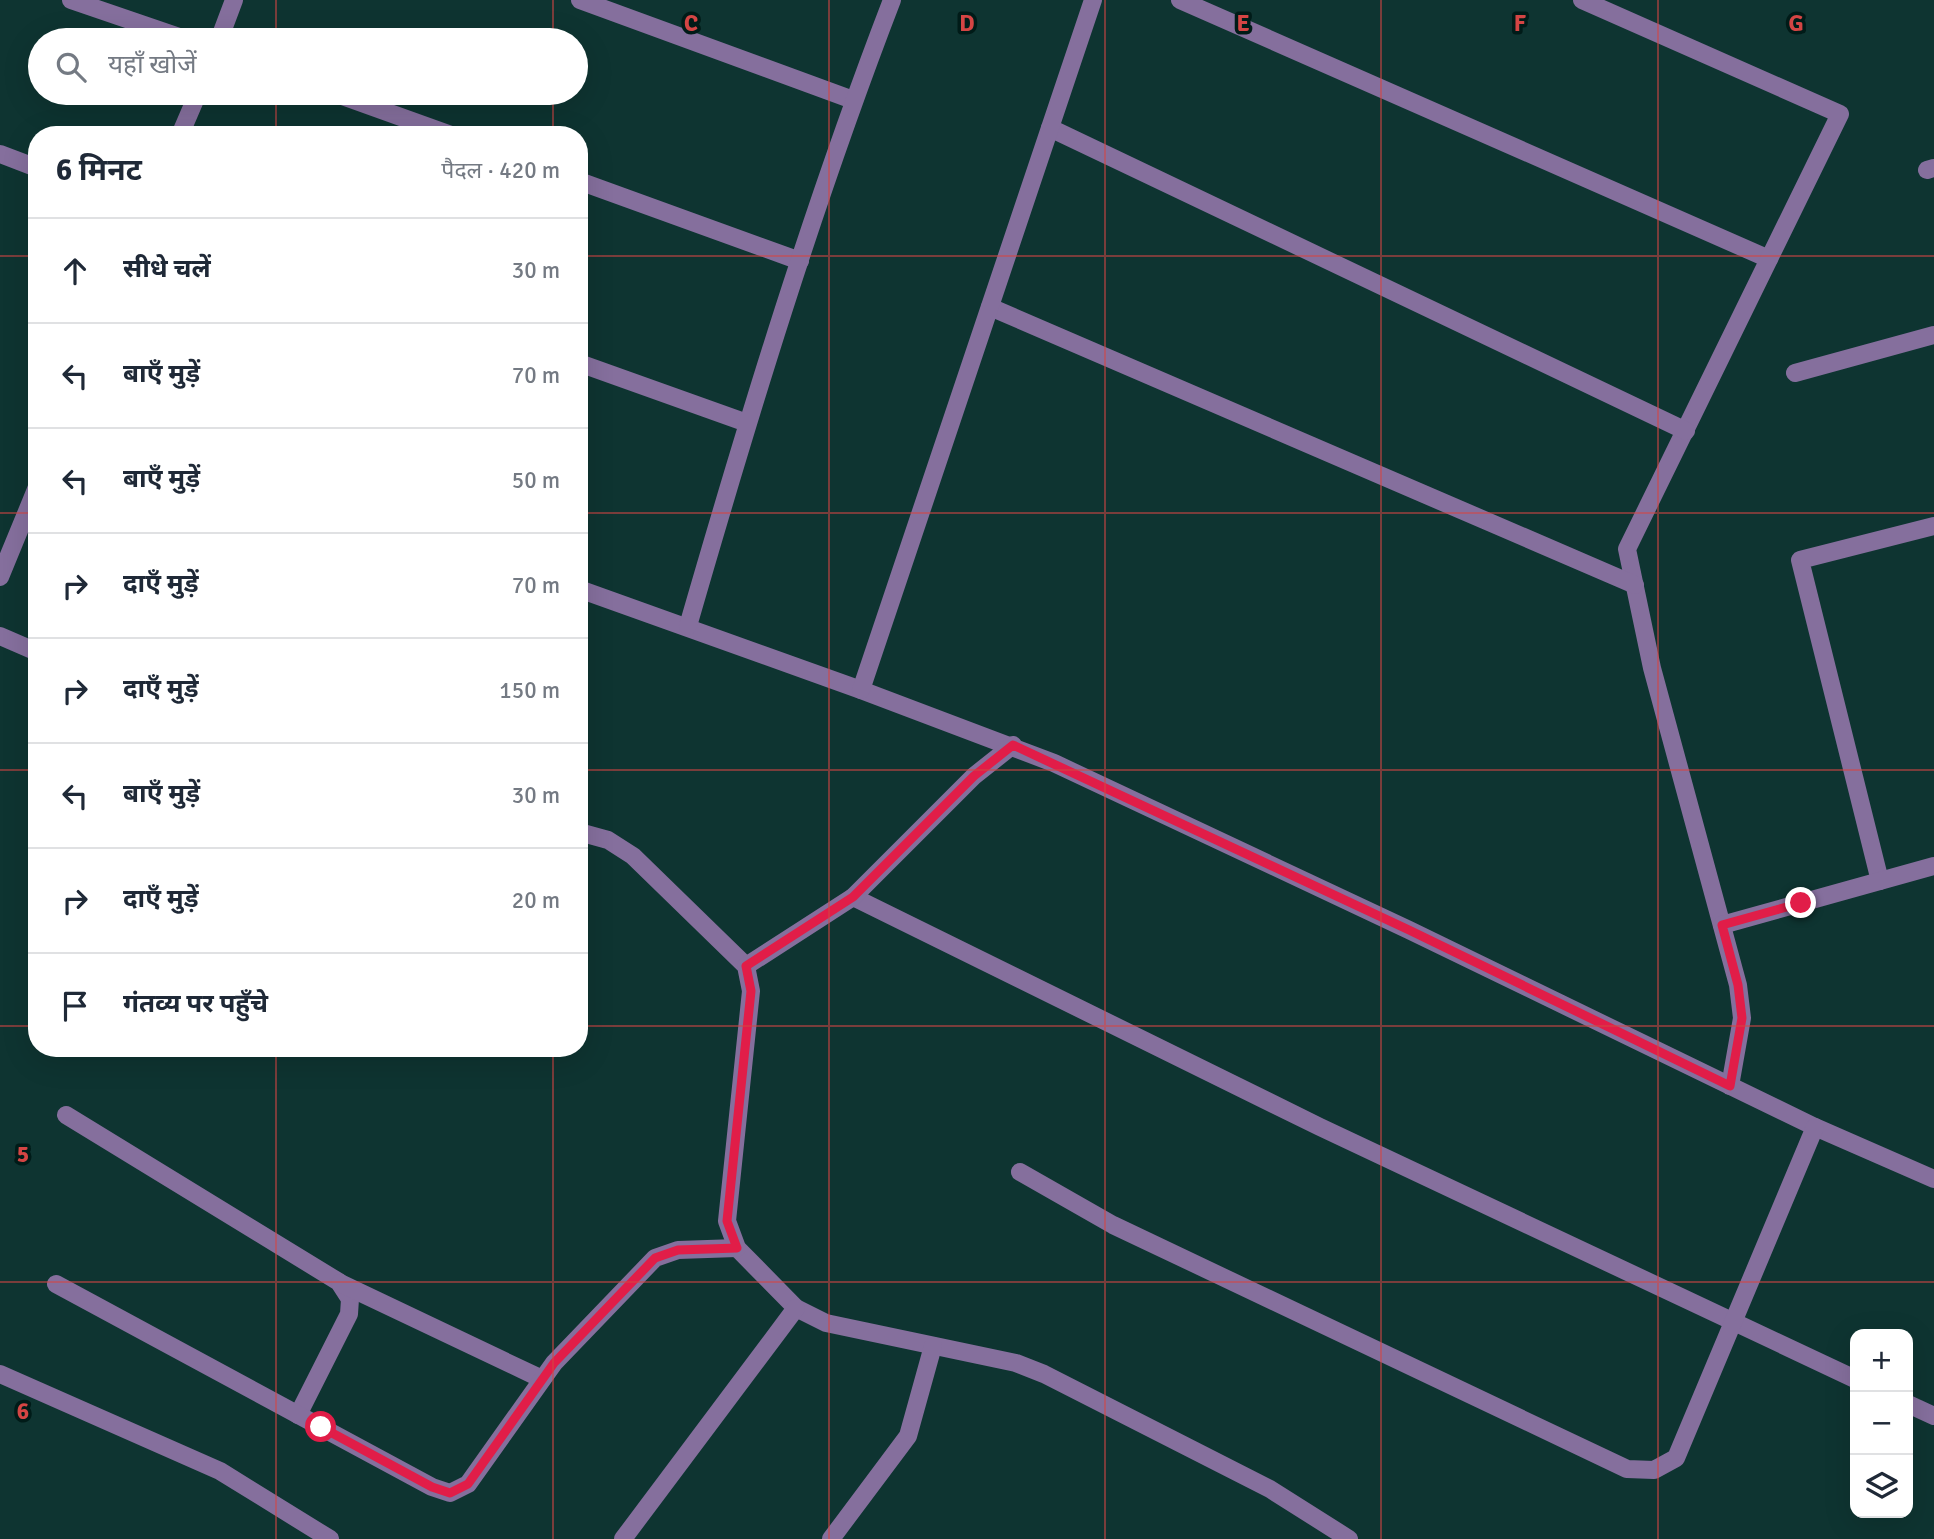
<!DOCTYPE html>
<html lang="hi">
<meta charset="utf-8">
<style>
:root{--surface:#fff;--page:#f2f2f3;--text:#1f2937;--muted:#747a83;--line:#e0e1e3}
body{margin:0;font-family:Signika,"Noto Sans Devanagari",sans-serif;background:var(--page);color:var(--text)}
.controls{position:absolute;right:21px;bottom:21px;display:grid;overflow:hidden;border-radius:14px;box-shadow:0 7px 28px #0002}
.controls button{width:63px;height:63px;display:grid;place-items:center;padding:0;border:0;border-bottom:2px solid var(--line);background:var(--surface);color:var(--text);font:35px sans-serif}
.stop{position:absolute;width:21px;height:21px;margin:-16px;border:5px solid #e11d48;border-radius:50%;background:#fff}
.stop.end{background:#e11d48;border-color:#fff;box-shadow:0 2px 7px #0008}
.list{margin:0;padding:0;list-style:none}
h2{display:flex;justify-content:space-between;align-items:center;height:91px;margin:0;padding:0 28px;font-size:30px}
h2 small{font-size:23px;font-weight:400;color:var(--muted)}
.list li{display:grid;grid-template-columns:46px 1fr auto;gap:21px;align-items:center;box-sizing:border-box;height:105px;padding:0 28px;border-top:2px solid var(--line)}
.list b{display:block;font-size:26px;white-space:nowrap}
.list em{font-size:23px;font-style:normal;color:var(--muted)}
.icon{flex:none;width:38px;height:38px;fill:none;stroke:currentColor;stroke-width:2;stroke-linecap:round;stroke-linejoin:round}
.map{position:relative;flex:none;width:1934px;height:1539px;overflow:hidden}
.search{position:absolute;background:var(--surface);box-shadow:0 7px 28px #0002;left:28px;top:28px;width:560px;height:77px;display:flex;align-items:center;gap:18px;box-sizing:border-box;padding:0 24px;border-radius:38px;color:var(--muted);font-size:26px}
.panel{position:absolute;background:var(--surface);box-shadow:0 7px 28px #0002;left:28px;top:126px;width:560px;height:931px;border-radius:28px}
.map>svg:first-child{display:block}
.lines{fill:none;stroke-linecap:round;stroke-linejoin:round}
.minor{stroke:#856f9d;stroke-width:18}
.route{stroke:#e11d48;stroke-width:9}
.grid{fill:none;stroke:#d44544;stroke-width:2;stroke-opacity:0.55}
.grid-label{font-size:23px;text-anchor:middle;font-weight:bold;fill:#d44544;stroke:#001b18;stroke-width:7;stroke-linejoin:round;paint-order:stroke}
</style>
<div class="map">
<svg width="1934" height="1539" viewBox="0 0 1934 1539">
<rect width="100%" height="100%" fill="#0e3431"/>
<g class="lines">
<g class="minor">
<polyline points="71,0 188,40"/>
<polyline points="580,0 853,100"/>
<polyline points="1180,0 1769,259"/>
<polyline points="1582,0 1840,114 1627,549 1652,668 1738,985 1742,1018 1730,1086"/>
<polyline points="219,40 234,0"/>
<polyline points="334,93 451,135"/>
<polyline points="1050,128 1686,431"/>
<polyline points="180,135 198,93"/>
<polyline points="0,154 37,168"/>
<polyline points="1927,170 1934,168"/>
<polyline points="579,181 800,261"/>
<polyline points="990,307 1635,585"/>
<polyline points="579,363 747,423"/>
<polyline points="1795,373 1934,335"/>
<polyline points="0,577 37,487"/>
<polyline points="579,589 861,690 1054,763 1409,930 1815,1127 1934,1179"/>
<path d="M688 626C749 415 813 205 892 0"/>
<polyline points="0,636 37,652"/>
<polyline points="861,690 1093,0"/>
<polyline points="579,832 608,840 633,856 746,966 751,991 727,1221 737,1248 796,1308 826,1323 1016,1363 1044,1374 1270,1489 1349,1539"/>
<polyline points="1880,881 1800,560 1934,526"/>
<polyline points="853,897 1320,1127 1855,1379"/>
<polyline points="1722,925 1934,866"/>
<polyline points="746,966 853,897 974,776 1013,745"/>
<polyline points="66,1115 339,1282 350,1299 349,1314 298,1415"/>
<polyline points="1020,1172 1113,1225 1627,1469 1654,1470 1676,1458 1815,1127"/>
<polyline points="340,1283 542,1379"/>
<polyline points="56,1284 432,1487 450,1493 468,1484 554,1363 655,1258 678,1250 737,1248"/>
<polyline points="0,1374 220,1471 330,1539"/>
<polyline points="1908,1404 1934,1416"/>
<polyline points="623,1539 796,1308"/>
<polyline points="831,1539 908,1436 933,1346"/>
</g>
</g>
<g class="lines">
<polyline class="route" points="321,1427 432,1487 450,1493 468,1484 554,1363 655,1258 678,1250 737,1248 727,1221 751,991 746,966 853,897 974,776 1013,745 1409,930 1730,1086 1742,1018 1738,985 1722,925 1801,903"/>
</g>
<path class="grid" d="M276 0V40M553 0V40M829 0V1539M1105 0V1539M1381 0V1539M1658 0V1539M276 93V135M553 93V135M0 256H37M579 256H1934M0 513H37M579 513H1934M0 770H37M579 770H1934M0 1026H37M579 1026H1934M276 1048V1539M553 1048V1539M0 1282H1934"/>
<g class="grid-label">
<text x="691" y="31">C</text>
<text x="967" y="31">D</text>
<text x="1243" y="31">E</text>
<text x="1520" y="31">F</text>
<text x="1796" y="31">G</text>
<text x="23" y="1162">5</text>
<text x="23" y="1419">6</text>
</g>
</svg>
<div class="controls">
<button>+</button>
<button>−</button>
<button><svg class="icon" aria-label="layers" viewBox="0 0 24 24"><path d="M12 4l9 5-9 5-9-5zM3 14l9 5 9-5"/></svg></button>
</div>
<div class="stop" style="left:321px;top:1427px"></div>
<div class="stop end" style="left:1801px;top:903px"></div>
<div class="search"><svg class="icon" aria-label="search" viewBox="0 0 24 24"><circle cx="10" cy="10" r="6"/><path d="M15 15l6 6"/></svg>यहाँ खोजें</div>
<section class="panel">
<h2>6 मिनट<small>पैदल · 420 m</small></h2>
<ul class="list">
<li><svg class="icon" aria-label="ahead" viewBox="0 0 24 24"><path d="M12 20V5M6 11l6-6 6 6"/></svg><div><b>सीधे चलें</b></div><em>30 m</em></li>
<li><svg class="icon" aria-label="left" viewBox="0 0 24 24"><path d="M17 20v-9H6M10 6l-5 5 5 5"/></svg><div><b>बाएँ मुड़ें</b></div><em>70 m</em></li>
<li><svg class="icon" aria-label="left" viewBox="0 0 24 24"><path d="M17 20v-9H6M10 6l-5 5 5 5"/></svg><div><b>बाएँ मुड़ें</b></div><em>50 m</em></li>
<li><svg class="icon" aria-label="right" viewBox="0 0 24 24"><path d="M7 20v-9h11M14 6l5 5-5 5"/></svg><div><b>दाएँ मुड़ें</b></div><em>70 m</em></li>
<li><svg class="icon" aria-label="right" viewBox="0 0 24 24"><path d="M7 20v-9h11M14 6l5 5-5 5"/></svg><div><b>दाएँ मुड़ें</b></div><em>150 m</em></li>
<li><svg class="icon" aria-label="left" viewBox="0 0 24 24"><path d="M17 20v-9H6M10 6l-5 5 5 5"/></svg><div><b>बाएँ मुड़ें</b></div><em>30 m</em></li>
<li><svg class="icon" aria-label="right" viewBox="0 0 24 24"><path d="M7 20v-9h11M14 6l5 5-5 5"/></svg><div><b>दाएँ मुड़ें</b></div><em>20 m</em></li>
<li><svg class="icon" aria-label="arrive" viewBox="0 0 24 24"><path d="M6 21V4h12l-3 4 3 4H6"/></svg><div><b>गंतव्य पर पहुँचे</b></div></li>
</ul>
</section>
</div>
